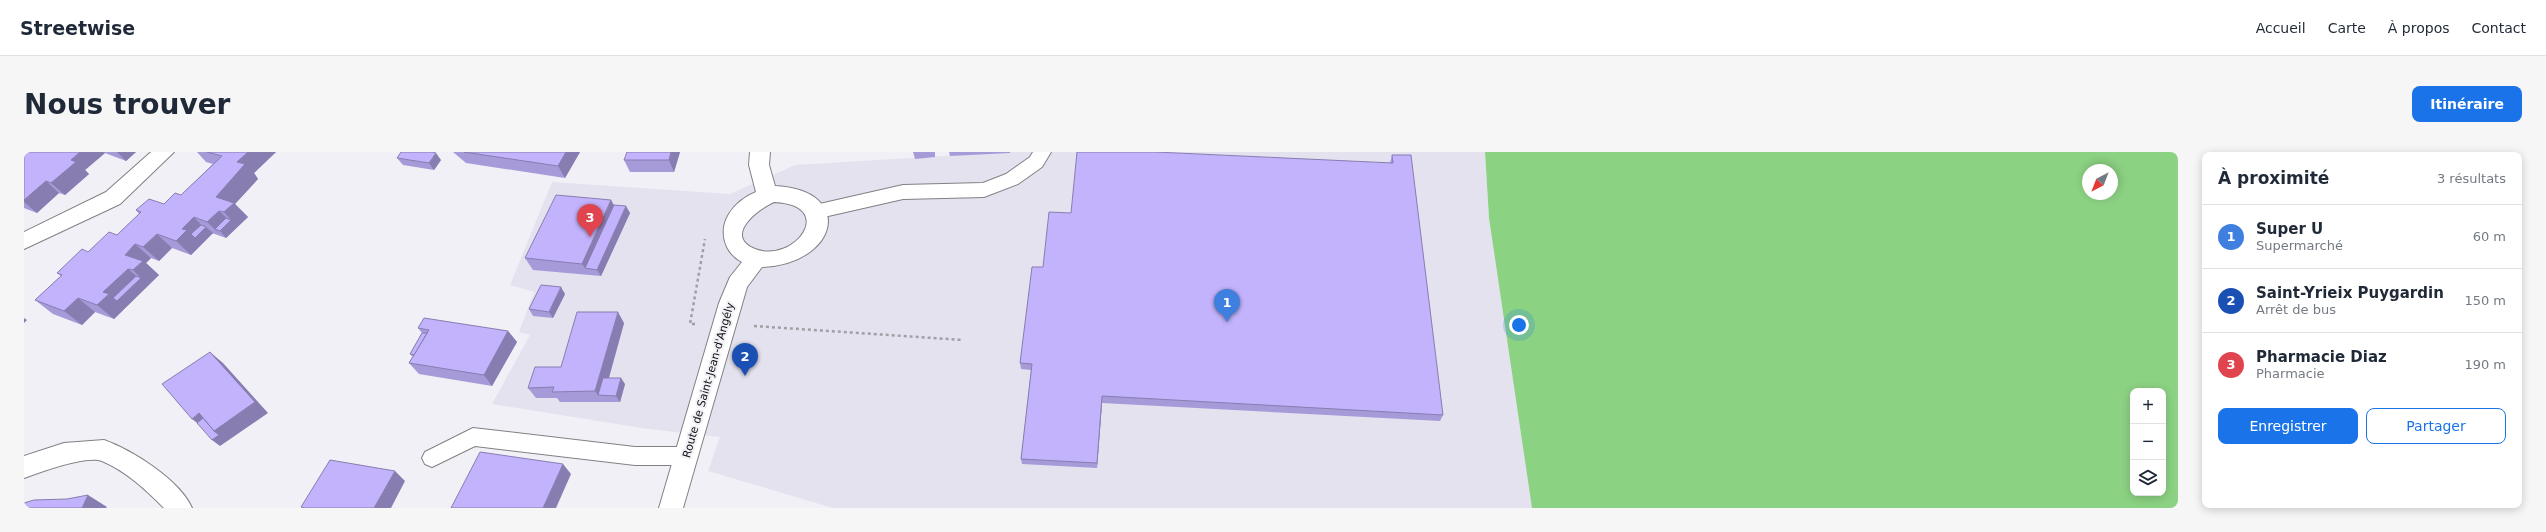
<!DOCTYPE html>
<html lang="fr">
<meta charset="utf-8">
<style>
:root{--surface:#fff;--page:#f6f6f7;--text:#1f2937;--muted:#747a83;--line:#e0e1e3;--accent:#1a73e8}
body{margin:0;font-family:"DejaVu Sans",sans-serif;background:var(--page);color:var(--text)}
.controls{position:absolute;right:12px;bottom:12px;display:grid;overflow:hidden;border-radius:8px;box-shadow:0 2px 10px #0003}
.controls button{width:36px;height:36px;display:grid;place-items:center;padding:0;border:0;border-bottom:1px solid var(--line);background:var(--surface);color:var(--text);font:20px sans-serif}
.compass{position:absolute;left:2058px;top:12px;width:36px;height:36px;border-radius:50%;background:var(--surface);box-shadow:0 2px 10px #0003;rotate:222deg}
.you{position:absolute;left:1495px;top:173px;width:14px;height:14px;margin:-10px;border:3px solid #fff;border-radius:50%;background:#1a73e8;box-shadow:0 0 0 6px #1a73e833}
.badge{display:grid;place-items:center;width:26px;height:26px;border-radius:50%;background:var(--accent);color:#fff;font-size:13px;font-weight:700}
.pin{position:absolute;translate:-50% -33px;filter:drop-shadow(0 1px 2px #0008)}
.pin::after{content:'';position:absolute;top:21px;width:14px;height:12px;background:inherit;clip-path:polygon(0 0,100% 0,50% 100%)}
.list{margin:0;padding:0;list-style:none}
h2{display:flex;justify-content:space-between;align-items:center;height:52px;margin:0;padding:0 16px;font-size:17px}
h2 small{font-size:13px;font-weight:400;color:var(--muted)}
.list li{display:grid;grid-template-columns:26px 1fr auto;gap:12px;align-items:center;box-sizing:border-box;height:64px;padding:0 16px;border-top:1px solid var(--line)}
.list b{display:block;font-size:15px;white-space:nowrap}
.list p{margin:0;font-size:13px;white-space:nowrap;color:var(--muted)}
.list em{font-size:13px;font-style:normal;color:var(--muted)}
.actions{display:flex;gap:8px;padding:12px 16px}
.actions a{flex:1;padding:9px 0;border:1px solid var(--accent);border-radius:8px;text-align:center;font-size:14px;color:var(--accent)}
.actions .main{background:var(--accent);color:#fff}
.icon{flex:none;width:22px;height:22px;fill:none;stroke:currentColor;stroke-width:2;stroke-linecap:round;stroke-linejoin:round}
.map{position:relative;flex:none;width:2154px;height:356px;overflow:hidden;border-radius:8px}
header{display:flex;align-items:center;gap:24px;box-sizing:border-box;height:56px;padding:0 20px;background:var(--surface);border-bottom:1px solid var(--line)}
header strong{font-size:19px}
nav{display:flex;gap:22px;margin-inline-start:auto;font-size:14px}
.intro{display:flex;align-items:center;justify-content:space-between;box-sizing:border-box;height:96px;padding:0 24px}
h1{margin:0;font-size:28px}
.button{padding:10px 18px;border-radius:8px;background:var(--accent);color:#fff;font-size:14px;font-weight:700}
main{display:flex;gap:24px;padding:0 24px}
aside{flex:1;background:var(--surface);border-radius:8px;box-shadow:0 2px 10px #0003}
.map>svg:first-child{display:block}
.built{fill:#e4e2ef}
.forest{fill:#8cd283;fill-rule:evenodd}
.lines{fill:none;stroke-linecap:round;stroke-linejoin:round}
.service-casing{stroke:#818085;stroke-width:2}
.minor-casing{stroke:#818085;stroke-width:2}
.secondary-casing{stroke:#818085;stroke-width:2}
.path{stroke:#a09fa4;stroke-width:2.5;stroke-dasharray:3 3;stroke-linecap:butt}
.service{fill:#fff;fill-rule:evenodd}
.minor{fill:#fff;fill-rule:evenodd}
.secondary{fill:#fff;fill-rule:evenodd}
.wall{fill:#a79ad9}
.shaded-wall{fill:#887db0}
.building{fill:#c2b3fc;stroke:#887db0}
.labels{text-anchor:middle;stroke-width:4;stroke-linejoin:round;paint-order:stroke}
.street-label{font-size:11px;fill:#111113;stroke:#f1f0f6}
</style>
<header>
<strong>Streetwise</strong>
<nav><a>Accueil</a><a>Carte</a><a>À propos</a><a>Contact</a></nav>
</header>
<div class="intro"><h1>Nous trouver</h1><a class="button">Itinéraire</a></div>
<main>
<div class="map">
<svg width="2154" height="356" viewBox="0 0 2154 356">
<rect width="100%" height="100%" fill="#f1f0f6"/>
<polygon class="built" points="986,0 1461,0 1465,66 1508,356 809,356 684,319 696,285 624,277 468,252 506,183 495,180 510,140 486,133 528,30 706,42 771,13"/>
<path class="forest" d="M1461 0H2154V356H1508L1465 66ZM2064 18H2088V42H2064ZM2109 239H2139V341H2109Z"/>
<g class="lines">
<g class="service-casing">
<g id="service">
<polygon points="1009,0 1027,0 1018,15 994,32 960,45 879,47 791,67 785,65 782,60 785,55 791,53 879,33 959,31 982,22 1006,5"/>
<polygon points="449,276 611,295 662,295 669,298 672,304 669,310 662,313 611,313 451,294 408,315 401,312 398,306 401,300"/>
</g>
</g>
<g class="minor-casing">
<g id="minor">
<polygon points="127,0 150,0 96,52 0,97 0,80 82,40"/>
<path d="M80 288C108 298 156 328 168 356H140C122 338 102 319 78 309 62 303 17 320 0 326V304L40 291Z"/>
</g>
</g>
<g class="secondary-casing">
<path id="secondary" d="M726 0H746L745 13 751 34C832 38 814 112 738 115L723 135 659 356H635L695 151 706 125 718 110C712 107 706 101 703 95 692 71 710 49 732 40L725 13ZM750 50C814 53 771 112 731 97 699 84 734 57 750 50Z"/>
</g>
<g class="path">
<polyline points="671,172 666,172 681,87"/>
<polyline points="730,174 939,188"/>
</g>
<use href="#service" class="service"/>
<use href="#minor" class="minor"/>
<use href="#secondary" class="secondary"/>
</g>
<g class="wall">
<polygon points="3,0 112,0 102,9 81,1 61,18 65,22 41,43 35,41 13,61 0,56 0,2"/>
<polygon points="173,0 252,0 230,21 234,27 211,52 224,65 202,86 188,81 189,81 167,103 148,96 135,109 127,106 122,111 135,123 90,167 71,160 58,173 29,162 11,148 37,124 33,121 64,100 93,83 115,62 112,58 140,52 157,43 189,12 182,10"/>
<polygon points="429,0 556,0 541,26 442,11"/>
<polygon points="656,0 650,20 606,20 600,8"/>
<polygon points="889,0 911,0 911,5 891,7"/>
<polygon points="925,0 986,0 986,1 926,4"/>
<polygon points="1368,3 1419,263 1416,269 1078,251 1073,316 998,312 997,307 1007,218 997,217 996,211 1047,61 1366,11"/>
<polygon points="373,6 417,8 410,18 379,13"/>
<polygon points="590,53 606,61 577,124 509,118 501,106"/>
<polygon points="541,142 529,166 509,164 505,157"/>
<polygon points="600,171 585,226 601,232 596,250 536,250 533,246 512,246 504,236 537,215"/>
<polygon points="394,176 484,179 493,190 468,234 395,222 385,211 389,205 386,202 398,181"/>
</g>
<g class="shaded-wall">
<polygon points="56,0 79,0 81,1 61,18 65,22 41,43 27,31 47,8"/>
<polygon points="93,0 112,0 102,9"/>
<polygon points="224,0 252,0 230,21 234,27 211,52 224,65 202,86 196,79 191,77 198,84 183,70 195,59 206,69 207,68 200,60 192,45 213,10"/>
<polygon points="542,0 556,0 541,26 534,14"/>
<polygon points="647,0 656,0 650,20 645,8"/>
<polygon points="412,1 417,8 410,18 405,11"/>
<polygon points="22,29 35,41 13,61 0,50 0,48"/>
<polygon points="587,48 594,60 561,116 558,112"/>
<polygon points="602,54 606,61 577,124 573,118"/>
<polygon points="170,65 180,76 182,75 189,81 167,103 152,89 158,77"/>
<polygon points="133,82 148,96 135,109 119,95"/>
<polygon points="111,92 127,106 122,111 135,123 90,167 73,153 79,140 104,117 116,127 117,126 109,118 101,103"/>
<polygon points="537,135 541,142 529,166 525,160"/>
<polygon points="54,146 71,160 58,173 40,159"/>
<polygon points="594,160 600,171 580,243 574,243 571,239"/>
<polygon points="0,166 3,168 0,171"/>
<polygon points="484,179 493,190 468,234 460,223"/>
<polygon points="186,200 199,211 244,261 196,294 188,288 181,277 168,267 175,261"/>
<polygon points="597,226 601,232 596,250 592,244"/>
<polygon points="1078,244 1078,251 1073,316 1073,311"/>
<polygon points="539,312 547,322 532,356 519,356"/>
<polygon points="371,319 381,329 367,356 350,356"/>
<polygon points="64,343 83,355 82,356 58,356"/>
</g>
<g class="building">
<polygon points="3,0 56,0 47,8 52,10 27,31 22,29 0,48 0,2"/>
<polygon points="183,0 224,0 213,10 221,12 192,45 210,51 200,60 195,59 183,70 170,65 158,77 163,78 152,89 133,82 119,95 111,92 101,103 119,109 109,118 104,117 79,140 85,142 73,153 54,146 40,159 11,148 38,123 33,121 58,97 64,100 85,80 93,83 117,60 112,58 125,47 140,52 151,41 157,43 198,4"/>
<polygon points="377,0 408,0 412,1 405,11 373,6"/>
<polygon points="440,0 542,0 534,14"/>
<polygon points="603,0 647,0 645,8 600,8"/>
<polygon points="1053,0 1131,0 1369,11 1368,3 1387,3 1419,263 1078,244 1073,311 997,307 1008,212 996,211 1008,115 1019,115 1025,60 1047,61"/>
<polygon points="532,43 587,48 558,112 501,106"/>
<polygon points="590,53 602,54 573,118 561,116"/>
<polygon points="202,66 207,68 196,79 191,77"/>
<polygon points="177,73 182,75 171,86 167,82"/>
<polygon points="112,124 117,126 93,149 89,146"/>
<polygon points="517,133 537,135 525,160 505,157"/>
<polygon points="553,160 594,160 571,239 528,240 530,235 504,236 511,215 537,215"/>
<polygon points="400,166 484,179 460,223 385,211 405,178 394,176"/>
<polygon points="398,181 403,181 390,203 386,202"/>
<polygon points="186,200 231,250 190,279 175,261 168,267 138,232"/>
<polygon points="579,226 597,226 592,244 574,243"/>
<polygon points="179,266 190,279 195,283 188,288 173,271"/>
<polygon points="456,300 539,312 519,356 427,356"/>
<polygon points="306,308 371,319 350,356 281,356 277,355"/>
<polygon points="64,343 58,356 0,356 0,351 10,348 43,347"/>
</g>
<g class="labels">
<g class="street-label">
<text transform="translate(684 228) rotate(-74)" y="4">Route de Saint-Jean-d'Angély</text>
</g>
</g>
</svg>
<div class="controls">
<button>+</button>
<button>−</button>
<button><svg class="icon" aria-label="layers" viewBox="0 0 24 24"><path d="M12 4l9 5-9 5-9-5zM3 14l9 5 9-5"/></svg></button>
</div>
<svg class="compass" viewBox="-18 -18 36 36"><path d="M0-13l5 13h-10z" fill="#e53935"/><path d="M0 13l5-13h-10z" fill="#747a83"/></svg>
<div class="you"></div>
<div class="pin badge" style="left:1203px;top:170px;background:#3f7fe0">1</div>
<div class="pin badge" style="left:721px;top:224px;background:#1a4fb4">2</div>
<div class="pin badge" style="left:566px;top:85px;background:#e0444e">3</div>
</div>
<aside>
<h2>À proximité<small>3 résultats</small></h2>
<ul class="list">
<li><span class="badge" style="background:#3f7fe0">1</span><div><b>Super U</b><p>Supermarché</p></div><em>60 m</em></li>
<li><span class="badge" style="background:#1a4fb4">2</span><div><b>Saint-Yrieix Puygardin</b><p>Arrêt de bus</p></div><em>150 m</em></li>
<li><span class="badge" style="background:#e0444e">3</span><div><b>Pharmacie Diaz</b><p>Pharmacie</p></div><em>190 m</em></li>
</ul>
<div class="actions"><a class="main">Enregistrer</a><a>Partager</a></div>
</aside>
</main>
